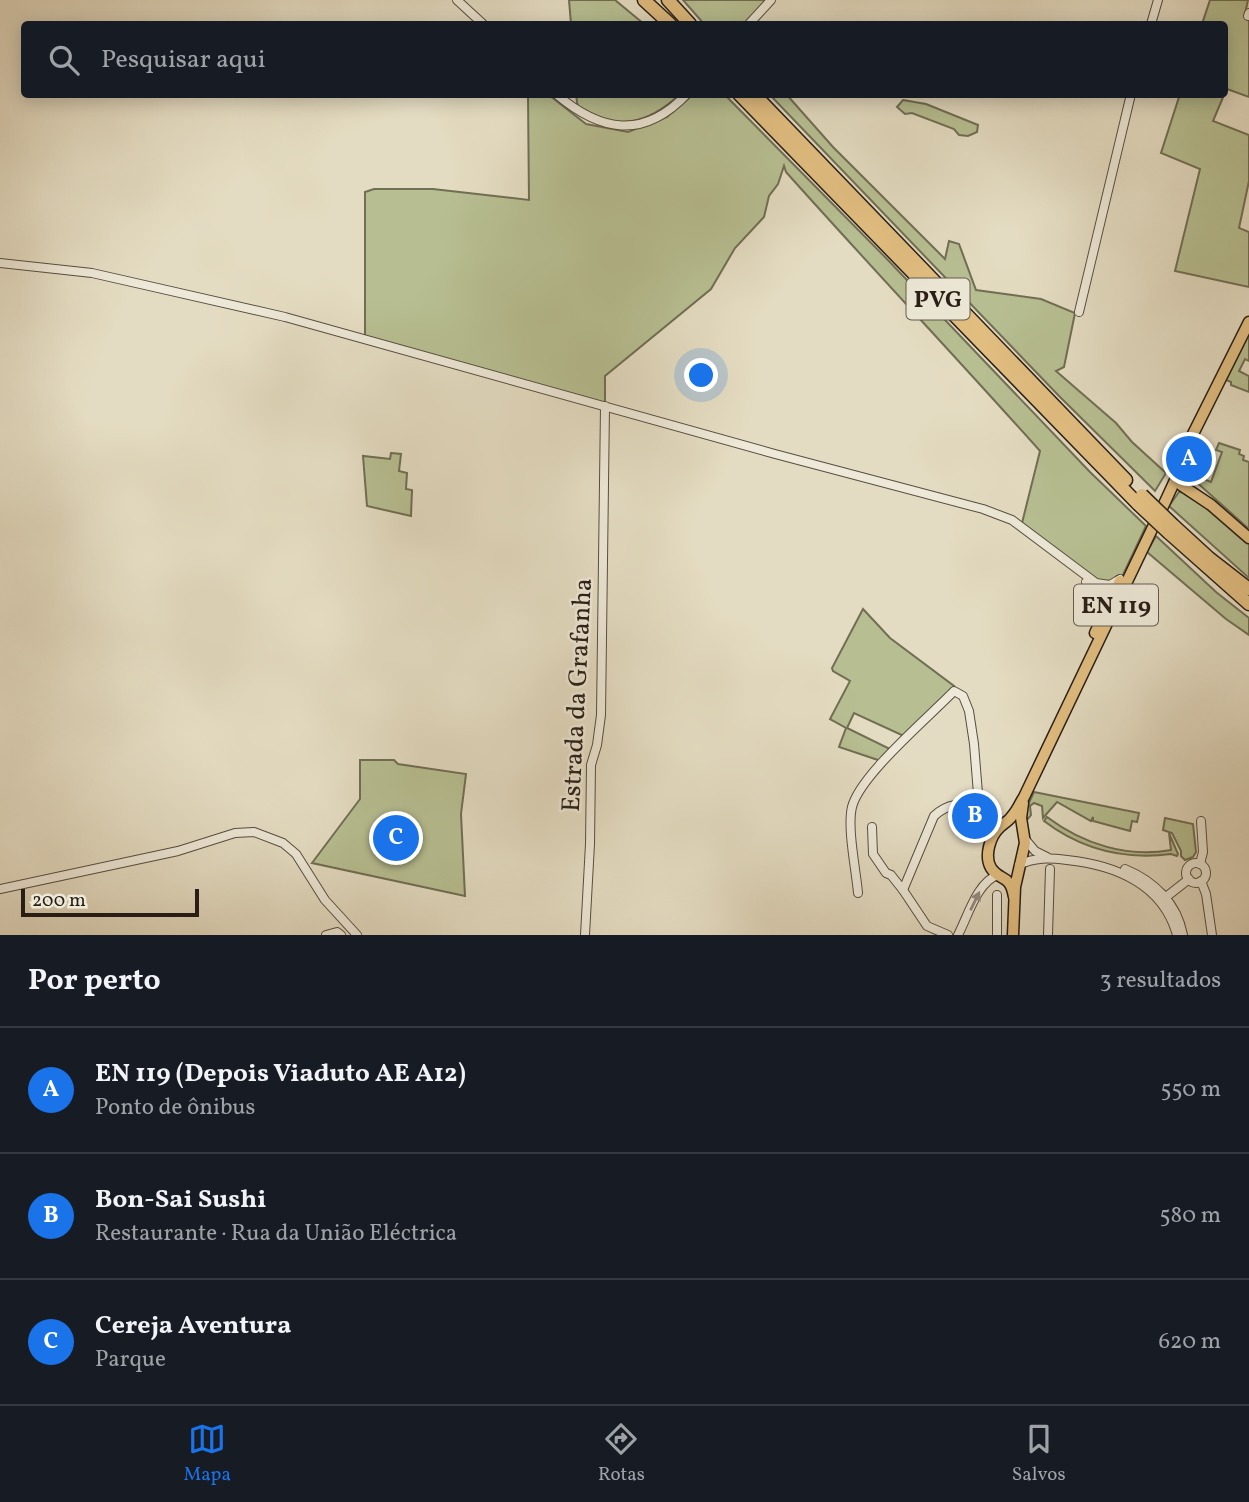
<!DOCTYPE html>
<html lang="pt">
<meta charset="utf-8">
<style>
:root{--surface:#171b24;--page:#20242c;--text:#f1f3f6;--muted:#9ea1a6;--line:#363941;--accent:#1a73e8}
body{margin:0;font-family:Vollkorn,serif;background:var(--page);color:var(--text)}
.scale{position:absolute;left:21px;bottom:18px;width:178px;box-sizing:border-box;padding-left:7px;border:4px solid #281e16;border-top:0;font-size:19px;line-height:24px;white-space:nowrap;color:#281e16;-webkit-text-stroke:5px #ede8d7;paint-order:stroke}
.you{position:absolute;left:702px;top:376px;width:24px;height:24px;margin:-18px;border:5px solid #fff;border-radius:50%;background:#1a73e8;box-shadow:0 0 0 10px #1a73e833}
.badge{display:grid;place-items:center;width:46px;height:46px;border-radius:50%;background:var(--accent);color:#fff;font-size:23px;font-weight:700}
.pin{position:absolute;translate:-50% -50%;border:4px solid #fff;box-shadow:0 2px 7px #0006}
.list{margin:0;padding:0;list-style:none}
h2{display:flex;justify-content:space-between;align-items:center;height:91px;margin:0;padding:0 28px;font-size:30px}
h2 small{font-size:23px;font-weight:400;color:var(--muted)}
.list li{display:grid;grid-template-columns:46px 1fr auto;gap:21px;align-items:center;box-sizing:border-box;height:126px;padding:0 28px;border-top:2px solid var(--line)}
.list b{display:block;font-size:26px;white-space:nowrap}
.list p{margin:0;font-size:23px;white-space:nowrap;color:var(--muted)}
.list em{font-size:23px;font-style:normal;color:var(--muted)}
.icon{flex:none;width:38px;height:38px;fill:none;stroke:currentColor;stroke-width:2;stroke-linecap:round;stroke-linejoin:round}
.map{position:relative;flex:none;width:1249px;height:935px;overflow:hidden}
.search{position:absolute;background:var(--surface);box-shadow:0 4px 18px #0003;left:21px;right:21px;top:21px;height:77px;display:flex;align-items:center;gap:18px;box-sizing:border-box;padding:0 24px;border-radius:7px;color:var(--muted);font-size:26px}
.sheet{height:469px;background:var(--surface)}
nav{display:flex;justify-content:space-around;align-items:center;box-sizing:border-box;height:98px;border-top:2px solid var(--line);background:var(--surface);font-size:19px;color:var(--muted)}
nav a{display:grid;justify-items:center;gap:4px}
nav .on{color:var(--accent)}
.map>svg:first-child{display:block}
.green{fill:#b7bf92;stroke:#706e54;stroke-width:2}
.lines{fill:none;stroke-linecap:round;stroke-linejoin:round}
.minor-casing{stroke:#574e41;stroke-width:10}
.major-casing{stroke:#281e16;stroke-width:13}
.highway-casing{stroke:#281e16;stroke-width:15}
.minor{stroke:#ede8d7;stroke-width:8}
.major{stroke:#e2be81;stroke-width:10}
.highway{stroke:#e2be81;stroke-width:12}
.highway-bridge-casing{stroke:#281e16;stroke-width:15;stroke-linecap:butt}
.highway-bridge{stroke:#e2be81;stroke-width:12}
.oneway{fill:#948d80}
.labels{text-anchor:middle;stroke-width:5;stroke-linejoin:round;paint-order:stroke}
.shield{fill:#ede8d7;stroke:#635b50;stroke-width:2}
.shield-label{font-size:24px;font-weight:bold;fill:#281e16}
.street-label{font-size:26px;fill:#281e16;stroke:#ede8d7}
</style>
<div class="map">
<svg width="1249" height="935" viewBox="0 0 1249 935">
<rect width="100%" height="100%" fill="#e4dcc2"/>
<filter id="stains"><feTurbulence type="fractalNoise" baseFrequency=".00286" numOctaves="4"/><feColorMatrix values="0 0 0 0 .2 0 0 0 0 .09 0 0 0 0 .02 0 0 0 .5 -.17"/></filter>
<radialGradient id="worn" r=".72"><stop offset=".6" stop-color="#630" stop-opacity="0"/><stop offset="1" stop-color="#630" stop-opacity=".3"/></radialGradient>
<g class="green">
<polygon points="569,0 615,0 644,24 571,24"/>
<polygon points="683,0 770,0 749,24 704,24"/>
<polygon points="1210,0 1248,0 1245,14 1249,16 1249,97 1227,89 1225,92 1224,24 1202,24"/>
<polygon points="1180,94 1224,95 1213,121 1249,135 1249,181 1239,228 1249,232 1249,287 1175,271 1200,169 1161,153"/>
<path d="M528 95H549L586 124 628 132 667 117 692 95H725L885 257 1090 472 1146 526 1122 577 1107 584 1097 581 1022 523 1040 451C956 357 870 266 786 172L784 166 778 184 769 196 764 217 735 248 711 289 605 376V406L365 339V192L374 189H433L529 200Z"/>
<path d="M576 95H679C648 124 616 131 578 109Z"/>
<polygon points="770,95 787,95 833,147 945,259 949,241 959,244 976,290 1041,299 1075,313 1064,367 1056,371 1116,423 1132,442 1166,473 1155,491 1059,396"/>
<polygon points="903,100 926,104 978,125 977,132 968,136 959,135 954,129 912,113 905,114 897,107"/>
<polygon points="1249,334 1249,361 1245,359 1239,371 1249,376 1249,392 1231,385 1231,382 1226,380"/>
<polygon points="1219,443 1240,450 1239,454 1244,456 1243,460 1249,462 1249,529 1193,479 1193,475 1211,482 1222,452 1216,450"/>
<polygon points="391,453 401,454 399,471 407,473 406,489 412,490 411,516 367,506 363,456 390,459"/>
<path d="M1179 492C1196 491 1235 531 1249 544V578L1169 506Z"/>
<polygon points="1156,536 1216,592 1249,618 1249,635 1226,619 1147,552"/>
<polygon points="863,609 890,638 954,686 906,737 854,713 847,728 892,750 881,761 839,747 846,728 830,719 850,681 833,671 832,668"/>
<polygon points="360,760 394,760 398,764 466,774 461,814 465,896 312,863 360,799"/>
<polygon points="1034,792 1139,813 1137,822 1132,821 1130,831 1093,821 1093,817 1091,821 1057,802 1043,818 1042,806 1034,803 1030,806 1031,815 1027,820 1026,809"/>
<path d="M1047 817C1083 844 1127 858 1171 850L1169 833 1178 854 1177 856 1171 854C1124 860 1082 850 1044 821Z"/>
<polygon points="1165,818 1193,824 1196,852 1193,857 1185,860 1181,856 1181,851 1172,833 1163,830"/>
</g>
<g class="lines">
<g class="minor-casing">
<g id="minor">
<polyline points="457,0 483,24"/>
<polyline points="1248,16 1249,13"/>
<polyline points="749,24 771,0"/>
<polyline points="1151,24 1158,0"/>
<path d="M556 94C601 132 643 140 687 94"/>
<polyline points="0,263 92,273 285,317 775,454 983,509 1012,520 1096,583 1110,585 1120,579"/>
<polyline points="1079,312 1131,94"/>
<polyline points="1086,582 1102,600 1104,612"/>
<polyline points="872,827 873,854 886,873 891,875 903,890 927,926 948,935"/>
<polyline points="1025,839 1035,851 1047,857"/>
<circle cx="1196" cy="873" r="10"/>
<polyline points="1200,864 1203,852 1201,821"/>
<path d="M1019 865C1035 857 1049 858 1067 860 1115 865 1163 884 1177 935"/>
<path d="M1125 869C1154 881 1177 903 1183 935"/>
<polyline points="1201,881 1206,894 1212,935"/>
<polyline points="0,889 178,851 235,833 254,832 283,843 296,854 325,900 357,935"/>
<path d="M903 890 934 816C948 803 961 803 979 806"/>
<path d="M858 893C856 870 847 828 852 807 860 775 929 717 954 691L963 696 969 711 974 744 979 806 988 825 991 841"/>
<polyline points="997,895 997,935"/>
<polyline points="1166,897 1189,879"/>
<polyline points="326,935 337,932 341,935"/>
<polyline points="585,935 590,844 591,765 597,745 601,715 605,406"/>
<path d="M958 935C968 916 977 882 998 875"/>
<polyline points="1048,935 1050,869"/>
</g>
</g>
<g class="major-casing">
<g id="major">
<polyline points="1180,460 1249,322"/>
<polyline points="1177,476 1181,485 1211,505 1249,538"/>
<polyline points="1095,633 1120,581"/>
<path d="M1014 897C1010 873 1000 882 991 868 984 856 990 836 1000 827 1004 823 1009 821 1012 816 1017 811 1020 803 1024 797L1165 502 1177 476 1182 456"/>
<polyline points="1013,935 1015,887 1025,843 1021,818 1023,803"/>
</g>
</g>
<g class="highway-casing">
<g id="highway">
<polyline points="644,0 670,24"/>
<polyline points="668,0 690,24"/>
<polyline points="739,94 1138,504"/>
<polyline points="754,94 1126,480"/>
<polyline points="1173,525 1209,558 1249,589"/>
<polyline points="1169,533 1249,604"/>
</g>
</g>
<use href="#minor" class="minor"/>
<use href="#major" class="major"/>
<use href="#highway" class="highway"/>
<g class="highway-bridge-casing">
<g id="highway-bridge">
<polyline points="1142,495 1173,525"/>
<polyline points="1138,504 1169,533"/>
</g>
</g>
<use href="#highway-bridge" class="highway-bridge"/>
</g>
<defs><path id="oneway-solid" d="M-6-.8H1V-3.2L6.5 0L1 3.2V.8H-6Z" transform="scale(1.75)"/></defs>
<use class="oneway" href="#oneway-solid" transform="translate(975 901) rotate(-64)"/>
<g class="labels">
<g class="shield">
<rect x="906.5" y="278.5" width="63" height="41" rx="5"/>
<rect x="1074" y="584.5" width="84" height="41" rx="5"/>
</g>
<g class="shield-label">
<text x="938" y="307">PVG</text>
<text x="1116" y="613">EN 119</text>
</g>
<g class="street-label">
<text transform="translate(576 695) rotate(-87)" y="9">Estrada da Grafanha</text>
</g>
</g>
<rect width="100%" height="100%" filter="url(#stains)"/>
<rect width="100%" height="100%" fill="url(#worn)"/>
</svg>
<div class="scale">200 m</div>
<div class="you"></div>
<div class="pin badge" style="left:1189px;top:459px">A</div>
<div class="pin badge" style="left:975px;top:816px">B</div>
<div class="pin badge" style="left:396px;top:838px">C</div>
<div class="search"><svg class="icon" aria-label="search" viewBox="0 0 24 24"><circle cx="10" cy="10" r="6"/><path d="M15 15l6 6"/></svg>Pesquisar aqui</div>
</div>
<section class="sheet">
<h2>Por perto<small>3 resultados</small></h2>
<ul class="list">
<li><span class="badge">A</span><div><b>EN 119 (Depois Viaduto AE A12)</b><p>Ponto de ônibus</p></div><em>550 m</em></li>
<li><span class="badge">B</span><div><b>Bon-Sai Sushi</b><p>Restaurante · Rua da União Eléctrica</p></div><em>580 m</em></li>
<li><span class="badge">C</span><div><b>Cereja Aventura</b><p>Parque</p></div><em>620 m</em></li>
</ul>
</section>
<nav>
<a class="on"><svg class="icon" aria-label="map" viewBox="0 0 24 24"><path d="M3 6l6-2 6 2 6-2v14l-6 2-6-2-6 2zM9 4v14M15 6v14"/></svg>Mapa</a>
<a><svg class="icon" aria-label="directions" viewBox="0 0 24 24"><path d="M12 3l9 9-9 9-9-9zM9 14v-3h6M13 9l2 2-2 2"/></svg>Rotas</a>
<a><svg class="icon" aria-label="saved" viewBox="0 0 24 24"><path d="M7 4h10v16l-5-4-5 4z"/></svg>Salvos</a>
</nav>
